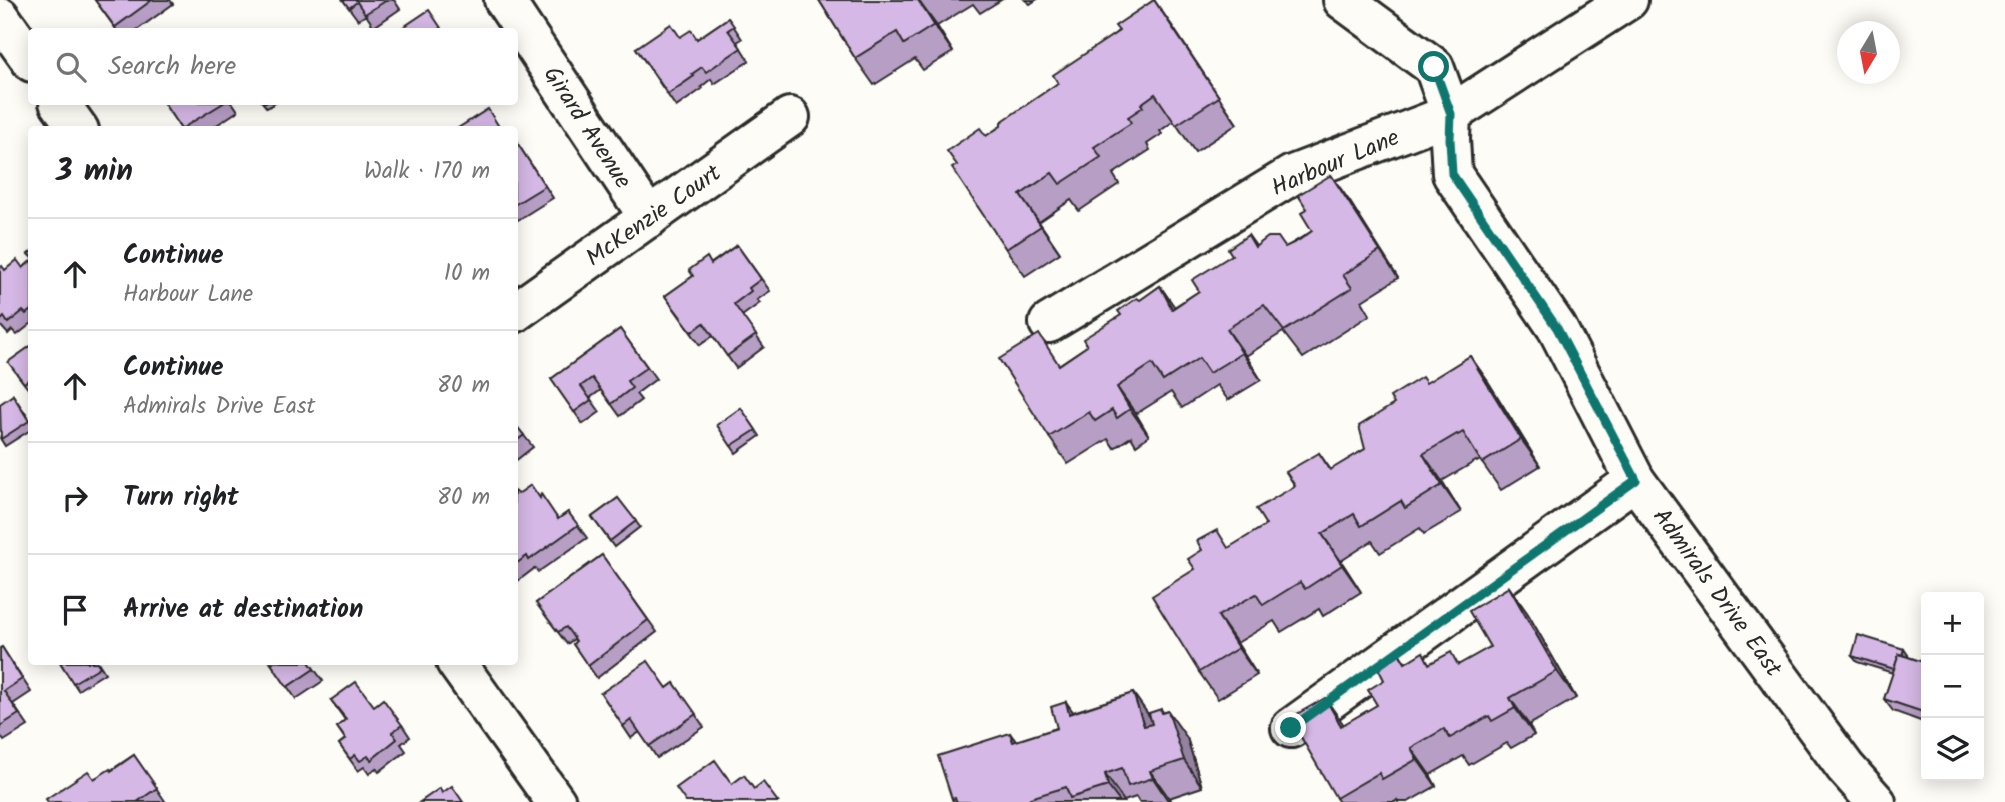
<!DOCTYPE html>
<meta charset="utf-8">
<style>
:root{--surface:#fff;--page:#f6f6f6;--text:#202124;--muted:#757577;--line:#e0e0e0}
body{margin:0;font-family:Kalam,sans-serif;background:var(--page);color:var(--text)}
.controls{position:absolute;right:21px;bottom:21px;display:grid;overflow:hidden;border-radius:7px;box-shadow:0 4px 18px #0003}
.controls button{width:63px;height:63px;display:grid;place-items:center;padding:0;border:0;border-bottom:2px solid var(--line);background:var(--surface);color:var(--text);font:35px sans-serif}
.compass{position:absolute;left:1837px;top:21px;width:63px;height:63px;border-radius:50%;background:var(--surface);box-shadow:0 4px 18px #0003;rotate:190deg}
.stop{position:absolute;width:21px;height:21px;margin:-16px;border:5px solid #0f766e;border-radius:50%;background:#fff}
.stop.end{background:#0f766e;border-color:#fff;box-shadow:0 2px 7px #0008}
.list{margin:0;padding:0;list-style:none}
h2{display:flex;justify-content:space-between;align-items:center;height:91px;margin:0;padding:0 28px;font-size:30px}
h2 small{font-size:23px;font-weight:400;color:var(--muted)}
.list li{display:grid;grid-template-columns:46px 1fr auto;gap:21px;align-items:center;box-sizing:border-box;height:112px;padding:0 28px;border-top:2px solid var(--line)}
.list b{display:block;font-size:26px;white-space:nowrap}
.list p{margin:0;font-size:23px;white-space:nowrap;color:var(--muted)}
.list em{font-size:23px;font-style:normal;color:var(--muted)}
.icon{flex:none;width:38px;height:38px;fill:none;stroke:currentColor;stroke-width:2;stroke-linecap:round;stroke-linejoin:round}
.map{position:relative;flex:none;width:2005px;height:802px;overflow:hidden}
.search{position:absolute;background:var(--surface);box-shadow:0 4px 18px #0003;left:28px;top:28px;width:490px;height:77px;display:flex;align-items:center;gap:18px;box-sizing:border-box;padding:0 24px;border-radius:7px;color:var(--muted);font-size:26px}
.panel{position:absolute;background:var(--surface);box-shadow:0 4px 18px #0003;left:28px;top:126px;width:490px;height:539px;border-radius:7px}
.map>svg:first-child{display:block}
.lines{fill:none;stroke-linecap:round;stroke-linejoin:round}
.minor-casing{stroke:#2b2b2b;stroke-width:44}
.minor{stroke:#fdfcf7;stroke-width:38}
.wall{fill:#b79ec5;stroke:#2b2b2b;stroke-width:2}
.shaded-wall{fill:#9581a0;stroke:#2b2b2b;stroke-width:2}
.building{fill:#d5b8e5;stroke:#2b2b2b;stroke-width:2}
.route{stroke:#0f766e;stroke-width:9}
.labels{text-anchor:middle;stroke-width:5;stroke-linejoin:round;paint-order:stroke}
.street-label{font-size:24px;fill:#2b2b2b;stroke:#fdfcf7}
</style>
<div class="map">
<svg width="2005" height="802" viewBox="0 0 2005 802">
<rect width="100%" height="100%" fill="#fdfcf7"/>
<filter id="ink" filterUnits="userSpaceOnUse"><feTurbulence type="fractalNoise" baseFrequency=".0143" numOctaves="2"/><feDisplacementMap in="SourceGraphic" scale="14" xChannelSelector="R" yChannelSelector="G"/><feConvolveMatrix kernelMatrix="1 2 1 2 8 2 1 2 1" color-interpolation-filters="sRGB"/></filter>
<g filter="url(#ink)">
<g class="lines">
<g class="minor-casing">
<g id="minor">
<polyline points="504,0 649,218"/>
<polyline points="1628,0 1451,114 1450,139 1452,174 1557,328 1635,480 1845,767 1876,802"/>
<polyline points="0,17 32,62"/>
<polyline points="59,102 79,130"/>
<polyline points="514,313 790,117"/>
<polyline points="1049,323 1292,175 1451,114 1434,67 1343,0"/>
<polyline points="456,662 556,802"/>
<polyline points="1291,728 1635,480"/>
</g>
</g>
<use href="#minor" class="minor"/>
</g>
<g class="wall">
<polygon points="95,0 170,0 173,4 134,32 118,32"/>
<polygon points="343,0 394,0 400,9 374,27 366,15 358,20"/>
<polygon points="819,0 1001,0 980,13 973,4 937,26 953,52 923,70 915,59 874,85 855,58"/>
<polygon points="1025,0 1036,0 1030,4"/>
<polygon points="1154,0 1237,124 1195,152 1174,121 1160,131 1162,134 1147,144 1150,150 1113,174 1119,184 1079,211 1071,200 1039,222 1060,253 1025,276 1006,249 957,165 986,136 1001,126 1058,83"/>
<polygon points="728,18 742,39 737,42 749,61 714,84 711,79 701,87 702,89 676,107 636,48 680,37 697,39"/>
<polygon points="163,102 232,102 238,111 209,130 181,129"/>
<polygon points="262,102 277,102 267,108"/>
<polygon points="514,138 553,198 518,220 514,214"/>
<polygon points="1331,175 1350,202 1398,278 1362,301 1370,315 1303,358 1283,332 1246,356 1261,380 1228,400 1217,385 1182,408 1171,392 1136,414 1149,436 1136,445 1131,437 1114,448 1108,439 1068,464 1049,437 1060,364 1087,346 1121,315 1160,286 1174,307 1199,291 1232,255 1248,235 1256,246 1286,247 1312,231 1307,209"/>
<polygon points="737,245 770,291 757,300 760,303 742,316 764,347 736,368 713,336 700,345 665,296"/>
<polygon points="32,260 32,323 17,335 12,330 8,334 0,325 0,268 5,270 23,268"/>
<polygon points="620,329 656,379 636,394 641,400 620,416 601,390 590,398 600,412 583,424 551,379"/>
<polygon points="32,345 32,394 17,374"/>
<polygon points="1470,356 1489,383 1540,466 1501,490 1480,460 1477,462 1476,461 1442,481 1461,512 1424,534 1420,528 1380,553 1372,541 1341,561 1361,592 1323,616 1319,609 1281,632 1274,621 1237,643 1257,675 1218,699 1199,672 1195,569 1202,550 1229,548 1266,525 1319,453 1331,470 1365,449 1394,404"/>
<polygon points="13,395 32,423 32,429 5,446 0,438"/>
<polygon points="741,408 760,436 736,453 717,425"/>
<polygon points="514,423 533,447 514,462"/>
<polygon points="514,492 518,494 540,498 558,519 568,512 587,538 538,572 535,568 514,584"/>
<polygon points="618,498 640,527 614,547 592,517"/>
<polygon points="602,555 657,632 597,678 573,644 576,641 574,639 567,644 536,603"/>
<polygon points="1509,587 1528,614 1576,698 1529,725 1534,735 1511,748 1507,743 1469,765 1463,756 1430,775 1436,786 1408,802 1398,802 1397,800 1395,802 1339,802 1336,798 1343,725 1377,705 1384,680 1399,653 1405,662 1460,664 1490,647"/>
<polygon points="2,647 31,692 13,704 28,726 4,741 0,735 0,648"/>
<polygon points="1908,655 1908,657 1926,663 1926,723 1893,711 1884,699 1893,673 1857,662 1852,656"/>
<polygon points="60,662 98,662 105,673 78,690"/>
<polygon points="270,662 309,662 323,681 296,699"/>
<polygon points="674,683 704,727 657,758 640,732 631,738 601,693 667,688"/>
<polygon points="1133,693 1150,717 1164,713 1187,738 1202,787 1169,798 1170,802 1139,802 1136,797 1124,801 1124,802 954,802 952,799 1010,733 1016,741 1057,728 1066,702 1073,712"/>
<polygon points="331,700 374,706 402,725 410,737 401,744 406,751 379,772 376,768 369,774 364,767 358,771 339,744 345,739 337,727 345,720"/>
<polygon points="134,755 165,801 163,802 48,802 111,770"/>
</g>
<g class="shaded-wall">
<polygon points="918,0 937,26 953,52 934,25"/>
<polygon points="1154,0 1173,27 1237,124 1219,97"/>
<polygon points="1331,175 1350,202 1398,278 1380,251"/>
<polygon points="1020,195 1039,222 1060,253 1041,226"/>
<polygon points="1160,286 1179,313 1172,309"/>
<polygon points="1227,329 1246,356 1261,380 1242,353"/>
<polygon points="1470,356 1489,383 1540,466 1521,439"/>
<polygon points="1117,387 1136,414 1149,436 1130,409"/>
<polygon points="1423,454 1442,481 1461,512 1442,485"/>
<polygon points="1322,534 1341,561 1361,592 1342,565"/>
<polygon points="1509,587 1528,614 1576,698 1557,671"/>
<polygon points="1218,616 1237,643 1257,675 1238,648"/>
<polygon points="1904,649 1908,655 1902,676 1898,670"/>
<polygon points="1133,693 1152,720 1162,753 1144,726"/>
<polygon points="1325,698 1344,725 1341,726"/>
<polygon points="1510,698 1529,725 1534,735 1515,708"/>
<polygon points="1066,702 1085,729 1069,714"/>
<polygon points="1161,709 1172,725 1168,711 1187,738 1202,787 1184,760"/>
<polygon points="1411,748 1430,775 1436,786 1417,759"/>
<polygon points="1150,771 1169,798 1170,802 1169,802 1153,778"/>
<polygon points="1105,774 1124,801 1124,802 1120,802 1108,786"/>
</g>
<g class="building">
<polygon points="95,0 152,0 115,27"/>
<polygon points="343,0 387,0 365,14 357,2 349,8"/>
<polygon points="819,0 918,0 934,25 904,44 897,32 855,58"/>
<polygon points="1154,0 1219,97 1176,125 1155,94 1141,104 1143,107 1128,117 1131,123 1094,147 1101,157 1060,184 1052,173 1020,195 1041,226 1006,249 952,168 957,165 947,151 980,128 986,136 1001,126 1001,122 1058,83 1053,75 1119,31 1115,26"/>
<polygon points="429,10 441,28 438,30 439,32 396,32"/>
<polygon points="728,18 734,26 728,30 741,48 706,72 702,67 692,74 694,76 668,94 636,48 671,24 680,37 691,30 697,39"/>
<polygon points="163,102 225,102 181,129"/>
<polygon points="488,109 501,130 455,130"/>
<polygon points="514,138 545,186 514,205"/>
<polygon points="1331,175 1380,251 1343,275 1352,288 1284,331 1264,305 1227,329 1242,353 1209,373 1199,358 1163,381 1152,364 1117,387 1130,409 1117,418 1112,410 1095,421 1089,412 1049,437 999,359 1039,334 1059,365 1087,346 1083,339 1121,315 1118,311 1137,298 1140,300 1160,286 1172,309 1199,291 1192,280 1232,255 1228,249 1248,235 1255,247 1268,237 1278,237 1285,247 1298,241 1312,231 1301,213 1307,209 1298,195"/>
<polygon points="737,245 761,279 749,288 751,291 734,304 756,335 727,356 704,323 692,332 665,296 693,276 689,270 707,257 711,264"/>
<polygon points="32,251 32,258 28,254"/>
<polygon points="17,260 23,268 32,260 32,309 26,314 23,311 8,323 4,317 0,321 0,268 2,266 5,270"/>
<polygon points="620,329 647,367 627,381 632,388 611,404 592,378 581,386 591,400 574,412 551,379"/>
<polygon points="32,345 32,377 24,383 8,362"/>
<polygon points="1470,356 1521,439 1482,463 1463,432 1458,435 1457,434 1423,454 1442,485 1405,508 1401,501 1361,526 1354,514 1322,534 1342,565 1305,589 1300,582 1263,605 1256,594 1218,616 1238,648 1199,672 1152,596 1195,569 1188,559 1202,550 1197,541 1217,530 1228,548 1266,525 1256,509 1295,486 1286,472 1319,453 1330,470 1365,449 1359,426 1394,404 1390,397 1422,377 1426,383"/>
<polygon points="13,395 29,421 1,439 0,404"/>
<polygon points="741,408 756,430 731,446 717,425"/>
<polygon points="514,423 524,435 514,443"/>
<polygon points="531,485 540,498 541,494 558,519 568,512 578,525 529,560 527,556 514,565 514,492 515,491 518,494"/>
<polygon points="618,498 636,521 610,541 592,517"/>
<polygon points="602,555 648,620 588,666 573,644 576,641 566,627 558,632 536,603"/>
<polygon points="1509,587 1557,671 1510,698 1515,708 1492,721 1489,716 1450,738 1444,729 1411,748 1417,759 1382,779 1379,773 1336,798 1290,718 1325,698 1341,726 1377,705 1368,690 1384,680 1377,666 1399,653 1405,663 1423,652 1429,664 1451,652 1458,665 1490,647 1469,611"/>
<polygon points="1858,635 1904,649 1902,655 1899,654 1894,669 1852,656"/>
<polygon points="2,647 22,679 4,691 19,714 0,726 0,648"/>
<polygon points="1899,654 1926,663 1926,704 1923,712 1884,699"/>
<polygon points="648,661 667,688 674,683 696,714 649,746 631,720 623,726 601,693"/>
<polygon points="60,662 97,662 100,667 73,683"/>
<polygon points="270,662 309,662 314,669 287,687"/>
<polygon points="356,682 374,706 383,699 402,725 392,732 397,739 371,760 368,756 360,761 355,755 350,759 339,744 346,739 337,727 346,719 331,700"/>
<polygon points="1133,693 1144,726 1152,724 1149,713 1161,709 1162,713 1168,711 1184,760 1150,771 1153,778 1128,786 1122,768 1105,774 1108,786 1070,798 1066,787 1030,798 1032,802 957,802 955,798 952,799 938,756 1010,733 1013,742 1057,728 1051,707 1066,702 1069,714"/>
<polygon points="134,755 157,788 137,802 48,802 46,799 88,771 94,779 110,769 111,771"/>
<polygon points="715,760 732,784 744,775 754,789 763,782 778,802 686,802 676,788"/>
<polygon points="452,786 463,802 420,802 440,788 442,793"/>
</g>
</g>
<g class="lines" filter="url(#ink)">
<polyline class="route" points="1291,728 1636,480 1557,328 1452,174 1450,139 1451,114 1434,67"/>
</g>
<g class="labels">
<g class="street-label">
<text transform="translate(588 127) rotate(57)" y="8">Girard Avenue</text>
<text transform="translate(1335 162) rotate(-23)" y="8">Harbour Lane</text>
<text transform="translate(653 215) rotate(-35)" y="8">McKenzie Court</text>
<text transform="translate(1718 592) rotate(54)" y="8">Admirals Drive East</text>
</g>
</g>
</svg>
<div class="controls">
<button>+</button>
<button>−</button>
<button><svg class="icon" aria-label="layers" viewBox="0 0 24 24"><path d="M12 4l9 5-9 5-9-5zM3 14l9 5 9-5"/></svg></button>
</div>
<svg class="compass" viewBox="-18 -18 36 36"><path d="M0-13l5 13h-10z" fill="#e53935"/><path d="M0 13l5-13h-10z" fill="#757577"/></svg>
<div class="stop" style="left:1434px;top:67px"></div>
<div class="stop end" style="left:1291px;top:728px"></div>
<div class="search"><svg class="icon" aria-label="search" viewBox="0 0 24 24"><circle cx="10" cy="10" r="6"/><path d="M15 15l6 6"/></svg>Search here</div>
<section class="panel">
<h2>3 min<small>Walk · 170 m</small></h2>
<ul class="list">
<li><svg class="icon" aria-label="ahead" viewBox="0 0 24 24"><path d="M12 20V5M6 11l6-6 6 6"/></svg><div><b>Continue</b><p>Harbour Lane</p></div><em>10 m</em></li>
<li><svg class="icon" aria-label="ahead" viewBox="0 0 24 24"><path d="M12 20V5M6 11l6-6 6 6"/></svg><div><b>Continue</b><p>Admirals Drive East</p></div><em>80 m</em></li>
<li><svg class="icon" aria-label="right" viewBox="0 0 24 24"><path d="M7 20v-9h11M14 6l5 5-5 5"/></svg><div><b>Turn right</b></div><em>80 m</em></li>
<li><svg class="icon" aria-label="arrive" viewBox="0 0 24 24"><path d="M6 21V4h12l-3 4 3 4H6"/></svg><div><b>Arrive at destination</b></div></li>
</ul>
</section>
</div>
